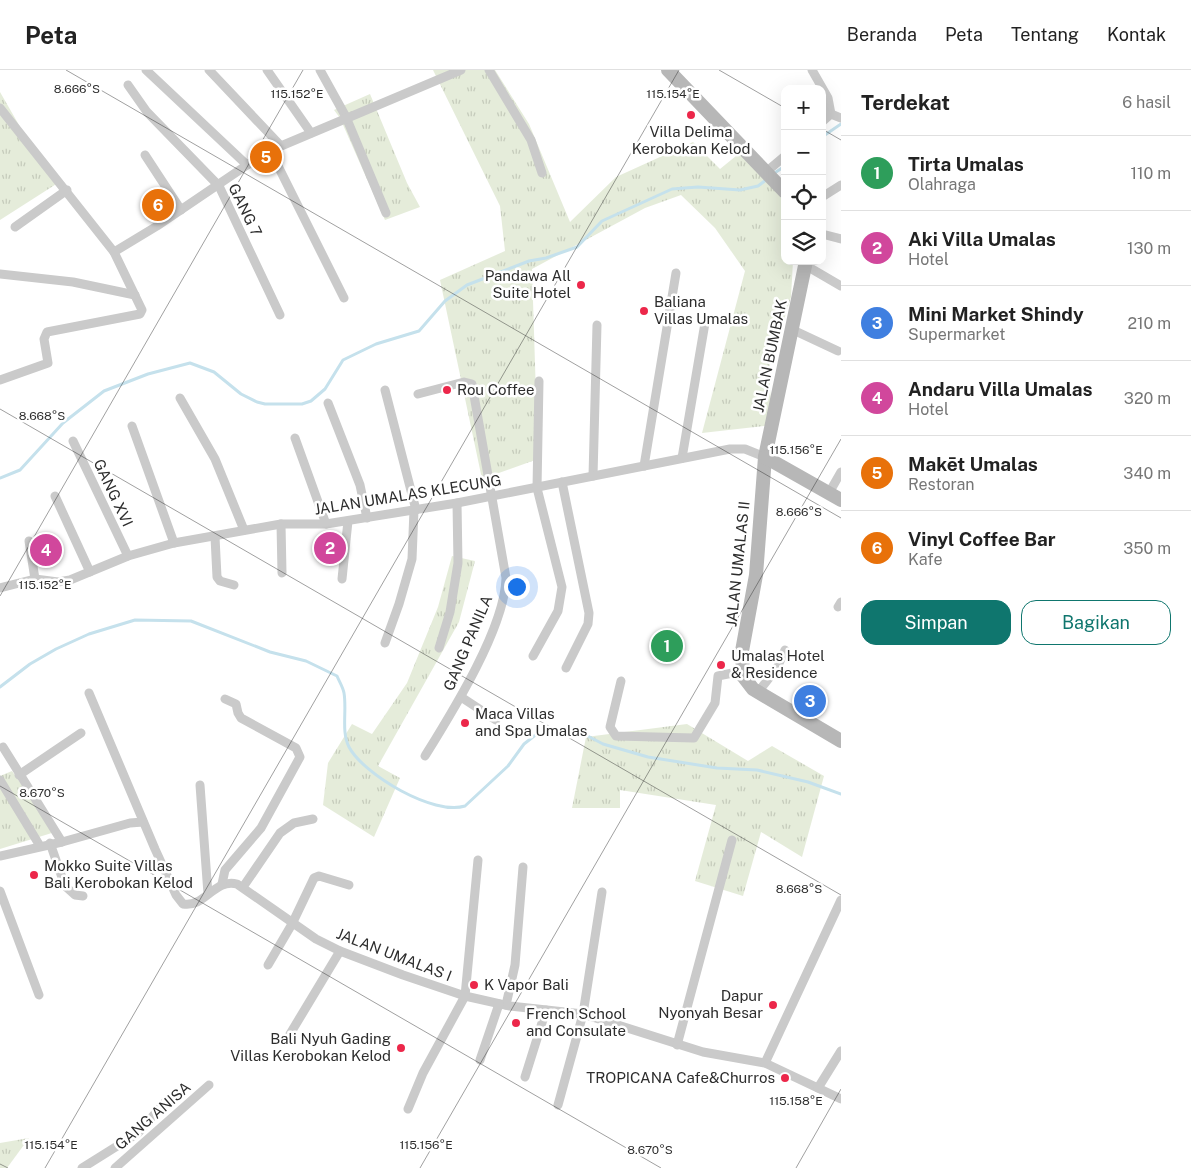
<!DOCTYPE html>
<html lang="id">
<meta charset="utf-8">
<style>
:root{--surface:#fff;--page:#f2f2f2;--text:#222;--muted:#767676;--line:#e0e0e0;--accent:#0f766e}
body{margin:0;font-family:"Public Sans",sans-serif;background:var(--page);color:var(--text)}
.controls{position:absolute;right:15px;top:15px;display:grid;overflow:hidden;border-radius:10px;box-shadow:0 5px 20px #0002}
.controls button{width:45px;height:45px;display:grid;place-items:center;padding:0;border:0;border-bottom:1px solid var(--line);background:var(--surface);color:var(--text);font:25px sans-serif}
.you{position:absolute;left:516px;top:516px;width:18px;height:18px;margin:-12px;border:4px solid #fff;border-radius:50%;background:#1a73e8;box-shadow:0 0 0 8px #1a73e833}
.badge{display:grid;place-items:center;width:32px;height:32px;border-radius:50%;background:var(--accent);color:#fff;font-size:16px;font-weight:700}
.pin{position:absolute;translate:-50% -50%;border:2px solid #fff;box-shadow:0 1px 5px #0006}
.list{margin:0;padding:0;list-style:none}
h2{display:flex;justify-content:space-between;align-items:center;height:65px;margin:0;padding:0 20px;font-size:21px}
h2 small{font-size:16px;font-weight:400;color:var(--muted)}
.list li{display:grid;grid-template-columns:32px 1fr auto;gap:15px;align-items:center;box-sizing:border-box;height:75px;padding:0 20px;border-top:1px solid var(--line)}
.list b{display:block;font-size:19px;white-space:nowrap}
.list p{margin:0;font-size:16px;white-space:nowrap;color:var(--muted)}
.list em{font-size:16px;font-style:normal;color:var(--muted)}
.actions{display:flex;gap:10px;padding:15px 20px}
.actions a{flex:1;padding:11px 0;border:1px solid var(--accent);border-radius:15px;text-align:center;font-size:18px;color:var(--accent)}
.actions .main{background:var(--accent);color:#fff}
.icon{flex:none;width:28px;height:28px;fill:none;stroke:currentColor;stroke-width:2;stroke-linecap:round;stroke-linejoin:round}
.map{position:relative;flex:none;width:841px;height:1098px;overflow:hidden}
header{display:flex;align-items:center;gap:30px;box-sizing:border-box;height:70px;padding:0 25px;background:var(--surface);border-bottom:1px solid var(--line)}
header strong{font-size:24px}
nav{display:flex;gap:28px;margin-inline-start:auto;font-size:18px}
main{display:flex}
aside{flex:1;background:var(--surface)}
.map>svg:first-child{display:block}
.grass{fill:url(#grass-tufts)}
.lines{fill:none;stroke-linecap:round;stroke-linejoin:round}
.stream{stroke:#c5e1ec;stroke-width:3}
.street{stroke:#cacaca;stroke-width:9}
.secondary{stroke:#b7b7b7;stroke-width:14}
.ticks{fill:none;stroke:#2d2d2d;stroke-width:1;stroke-opacity:0.45}
.poi-dot{fill:#ec274a;stroke:#fff;stroke-width:2}
.labels{text-anchor:middle;stroke-width:5;stroke-linejoin:round;paint-order:stroke}
.poi-label{font-size:15px;fill:#2d2d2d;stroke:#fff;text-anchor:start}
.street-label{font-size:15px;fill:#2d2d2d;stroke:#fff}
.ticks-label{font-size:12px;text-anchor:middle;fill:#2d2d2d;stroke:#fff;stroke-width:5;stroke-linejoin:round;paint-order:stroke}
</style>
<header>
<strong>Peta</strong>
<nav><a>Beranda</a><a>Peta</a><a>Tentang</a><a>Kontak</a></nav>
</header>
<main>
<div class="map">
<svg width="841" height="1098" viewBox="0 0 841 1098">
<defs>
<pattern id="grass-tufts" width="24" height="20" patternUnits="userSpaceOnUse" patternTransform="scale(1.25)"><rect width="24" height="20" fill="#e5ecda"/><path d="M3 7l-1-3M5 7V3M7 7l1-3M15 17l-1-3M17 17v-4M19 17l1-3" fill="none" stroke="#c5cbbb"/></pattern>
</defs>
<rect width="100%" height="100%" fill="#fff"/>
<g class="grass">
<polygon points="433,0 495,0 529,54 570,152 616,107 693,72 720,99 747,77 785,119 785,191 793,191 791,227 769,298 772,355 702,363 745,201 715,158 681,125 645,138 532,199 538,389 482,409 440,210 505,181 500,136"/>
<polygon points="0,22 23,62 61,111 0,150"/>
<polygon points="370,24 407,113 420,137 385,150 340,48 334,40"/>
<polygon points="452,486 475,491 459,552 378,696 400,708 374,767 323,735 328,693 352,654 372,664 407,613 438,537"/>
<polygon points="687,654 748,691 772,676 824,706 802,787 761,762 743,826 695,811 716,735 620,720 620,738 572,738 586,667"/>
<polygon points="12,701 55,762 0,779 0,706"/>
<polygon points="29,1068 7,1098 0,1098 0,1073"/>
</g>
<g class="lines">
<g class="stream">
<polyline points="822,67 841,54"/>
<polyline points="773,104 785,96"/>
<polyline points="0,408 20,400 63,353 104,321 148,304 190,293 214,302 241,324 257,332 265,334 302,334 311,331 325,319 343,290 376,274 419,261 445,231 467,215 529,191 546,188 577,177 602,151 672,119 698,117 740,120 758,116 766,110"/>
<path d="M0 617 30 594 56 579 89 564 135 550 191 551 270 582 306 591 337 606C339 611 343 617 344 623 347 640 341 662 349 677 364 705 434 746 465 736L508 696 524 674 538 663 580 662 603 674 648 687 717 698 757 700 808 712 841 724"/>
</g>
<g class="street">
<polyline points="146,0 247,95"/>
<polyline points="209,0 281,76"/>
<polyline points="267,0 311,63"/>
<polyline points="320,0 346,47 386,143"/>
<polyline points="489,0 531,70 542,103"/>
<polyline points="812,0 828,28 831,44"/>
<polyline points="128,15 147,42 219,116 280,245"/>
<polyline points="0,38 114,182 142,240 140,244 47,262 44,269 48,293 0,310"/>
<polyline points="831,44 841,48"/>
<polyline points="822,52 831,44"/>
<polyline points="271,82 344,228"/>
<polyline points="145,85 181,140"/>
<polyline points="766,102 785,86"/>
<polyline points="822,127 841,115"/>
<polyline points="15,157 67,120"/>
<polyline points="822,164 841,169"/>
<polyline points="114,182 157,156 247,95 281,76 461,0"/>
<polyline points="805,195 841,216"/>
<polyline points="0,204 73,212 135,225"/>
<polyline points="791,259 838,281"/>
<polyline points="385,320 416,440"/>
<path d="M418 324 464 312 472 314 506 508C505 558 451 644 425 686"/>
<polyline points="180,328 215,389 244,460"/>
<polyline points="328,333 360,415 367,448"/>
<polyline points="132,356 174,473"/>
<polyline points="295,368 326,454"/>
<polyline points="73,371 128,486"/>
<polyline points="682,388 705,253"/>
<polyline points="644,396 676,203"/>
<polyline points="593,406 597,255"/>
<polyline points="562,412 589,543 588,554 566,598"/>
<polyline points="829,423 841,402"/>
<polyline points="55,426 90,502"/>
<polyline points="281,454 282,503"/>
<polyline points="215,467 217,507 220,511 234,515"/>
<polyline points="29,471 35,509"/>
<polyline points="342,509 348,451"/>
<polyline points="0,518 35,509 58,512 70,510 128,486 174,473 281,454 326,454 457,433 730,379 745,379 765,387"/>
<polyline points="838,537 841,532"/>
<polyline points="385,573 399,534 412,489 414,440"/>
<polyline points="439,578 450,542 458,493 457,433"/>
<polyline points="533,586 558,541 562,517 537,418 539,311"/>
<polyline points="621,611 610,657 616,666 694,668 715,633 718,606 742,601"/>
<polyline points="758,622 777,598 785,580"/>
<path d="M89 623 155 779 176 825 183 834C205 838 214 808 237 814L316 869 340 881 403 905 465 926 510 936 583 944 703 982 765 993 841 1029"/>
<polyline points="461,627 496,650"/>
<polyline points="3,677 62,772"/>
<polyline points="19,705 81,663"/>
<polyline points="0,710 40,776"/>
<polyline points="200,715 208,824"/>
<polyline points="50,773 65,816 75,825 83,826"/>
<polyline points="0,786 62,772 130,753 143,752"/>
<polyline points="222,814 225,800 261,758 300,687 296,678 241,648 238,643 236,634 225,629"/>
<polyline points="243,817 280,763 294,753 313,749"/>
<polyline points="0,821 39,925"/>
<polyline points="268,895 292,854 314,808 319,806 349,815"/>
<polyline points="506,935 515,895 523,797"/>
<polyline points="290,964 340,881"/>
<polyline points="677,975 732,770"/>
<polyline points="480,990 499,934"/>
<polyline points="765,993 841,830"/>
<polyline points="525,1007 546,940"/>
<polyline points="818,1018 841,981"/>
<polyline points="558,1035 583,944 602,822"/>
<polyline points="408,1039 423,1003 465,926 478,790"/>
<polyline points="82,1098 138,1063 167,1030"/>
<polyline points="115,1098 209,1015"/>
</g>
<g class="secondary">
<polyline points="668,0 785,122"/>
<polyline points="806,191 765,387 756,505 742,581 743,606 753,619 841,671"/>
<polyline points="765,387 841,430"/>
</g>
</g>
<path class="ticks" d="M66 0 841 448M719 0 785 38M822 59 841 70M0 339 841 825M0 526 303 0M0 716 661 1098M0 1094 8 1098M45 1098 679 0M420 1098 841 369M796 1098 841 1019"/>
<g class="poi-dot">
<circle cx="691" cy="45" r="5"/>
<circle cx="581" cy="215" r="5"/>
<circle cx="644" cy="241" r="5"/>
<circle cx="447" cy="320" r="5"/>
<circle cx="721" cy="595" r="5"/>
<circle cx="465" cy="653" r="5"/>
<circle cx="34" cy="805" r="5"/>
<circle cx="474" cy="915" r="5"/>
<circle cx="773" cy="935" r="5"/>
<circle cx="516" cy="953" r="5"/>
<circle cx="401" cy="978" r="5"/>
<circle cx="785" cy="1008" r="5"/>
</g>
<g class="labels">
<g class="poi-label">
<text x="691" y="67" text-anchor="middle">Villa Delima<tspan x="691" dy="17">Kerobokan Kelod</tspan></text>
<text x="571" y="211" text-anchor="end">Pandawa All<tspan x="571" dy="17">Suite Hotel</tspan></text>
<text x="654" y="237">Baliana<tspan x="654" dy="17">Villas Umalas</tspan></text>
<text x="457" y="325">Rou Coffee</text>
<text x="731" y="591">Umalas Hotel<tspan x="731" dy="17">&amp; Residence</tspan></text>
<text x="475" y="649">Maca Villas<tspan x="475" dy="17">and Spa Umalas</tspan></text>
<text x="44" y="801">Mokko Suite Villas<tspan x="44" dy="17">Bali Kerobokan Kelod</tspan></text>
<text x="484" y="920">K Vapor Bali</text>
<text x="763" y="931" text-anchor="end">Dapur<tspan x="763" dy="17">Nyonyah Besar</tspan></text>
<text x="526" y="949">French School<tspan x="526" dy="17">and Consulate</tspan></text>
<text x="391" y="974" text-anchor="end">Bali Nyuh Gading<tspan x="391" dy="17">Villas Kerobokan Kelod</tspan></text>
<text x="775" y="1013" text-anchor="end">TROPICANA Cafe&amp;Churros</text>
</g>
<g class="street-label">
<text transform="translate(245 140) rotate(64)" y="5">GANG 7</text>
<text transform="translate(770 286) rotate(-78)" y="5">JALAN BUMBAK</text>
<text transform="translate(113 423) rotate(65)" y="5">GANG XVI</text>
<text transform="translate(408 425) rotate(-9)" y="5">JALAN UMALAS KLECUNG</text>
<text transform="translate(738 494) rotate(-84)" y="5">JALAN UMALAS II</text>
<text transform="translate(468 573) rotate(-67)" y="5">GANG PANILA</text>
<text transform="translate(394 885) rotate(21)" y="5">JALAN UMALAS I</text>
<text transform="translate(153 1046) rotate(-41)" y="5">GANG ANISA</text>
</g>
</g>
<g class="ticks-label">
<text x="77" y="23">8.666°S</text>
<text x="297" y="28">115.152°E</text>
<text x="673" y="28">115.154°E</text>
<text x="42" y="350">8.668°S</text>
<text x="796" y="384">115.156°E</text>
<text x="799" y="446">8.666°S</text>
<text x="45" y="519">115.152°E</text>
<text x="42" y="727">8.670°S</text>
<text x="799" y="823">8.668°S</text>
<text x="796" y="1035">115.158°E</text>
<text x="51" y="1079">115.154°E</text>
<text x="426" y="1079">115.156°E</text>
<text x="650" y="1084">8.670°S</text>
</g>
</svg>
<div class="controls">
<button>+</button>
<button>−</button>
<button><svg class="icon" aria-label="locate" viewBox="0 0 24 24"><circle cx="12" cy="12" r="6"/><path d="M12 2v4M12 18v4M2 12h4M18 12h4"/></svg></button>
<button><svg class="icon" aria-label="layers" viewBox="0 0 24 24"><path d="M12 4l9 5-9 5-9-5zM3 14l9 5 9-5"/></svg></button>
</div>
<div class="you"></div>
<div class="pin badge" style="left:667px;top:576px;background:#2e9e5b">1</div>
<div class="pin badge" style="left:330px;top:478px;background:#d1479c">2</div>
<div class="pin badge" style="left:810px;top:631px;background:#3f7fe0">3</div>
<div class="pin badge" style="left:46px;top:480px;background:#d1479c">4</div>
<div class="pin badge" style="left:266px;top:87px;background:#e8710a">5</div>
<div class="pin badge" style="left:158px;top:135px;background:#e8710a">6</div>
</div>
<aside>
<h2>Terdekat<small>6 hasil</small></h2>
<ul class="list">
<li><span class="badge" style="background:#2e9e5b">1</span><div><b>Tirta Umalas</b><p>Olahraga</p></div><em>110 m</em></li>
<li><span class="badge" style="background:#d1479c">2</span><div><b>Aki Villa Umalas</b><p>Hotel</p></div><em>130 m</em></li>
<li><span class="badge" style="background:#3f7fe0">3</span><div><b>Mini Market Shindy</b><p>Supermarket</p></div><em>210 m</em></li>
<li><span class="badge" style="background:#d1479c">4</span><div><b>Andaru Villa Umalas</b><p>Hotel</p></div><em>320 m</em></li>
<li><span class="badge" style="background:#e8710a">5</span><div><b>Makēt Umalas</b><p>Restoran</p></div><em>340 m</em></li>
<li><span class="badge" style="background:#e8710a">6</span><div><b>Vinyl Coffee Bar</b><p>Kafe</p></div><em>350 m</em></li>
</ul>
<div class="actions"><a class="main">Simpan</a><a>Bagikan</a></div>
</aside>
</main>
